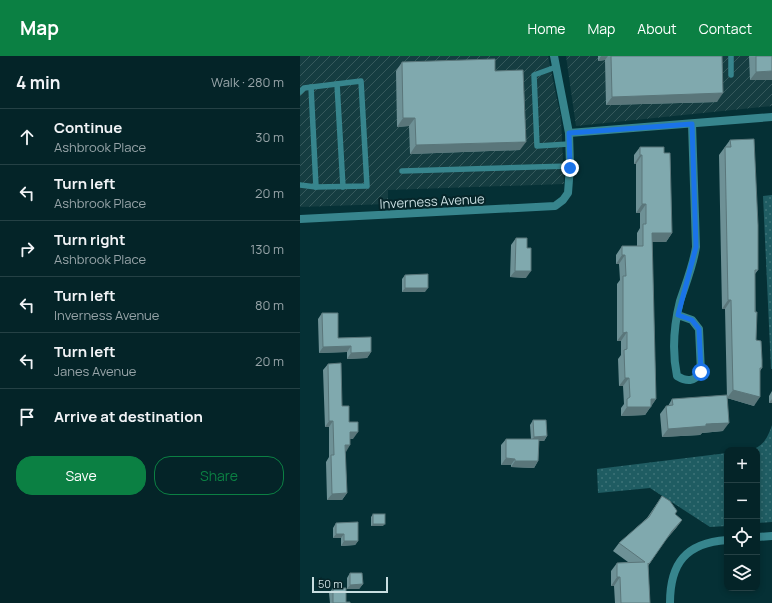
<!DOCTYPE html>
<meta charset="utf-8">
<style>
:root{--surface:#042428;--page:#123034;--text:#f1f3f6;--muted:#97a4a8;--line:#254145;--accent:#0b8043}
body{margin:0;font-family:Manrope,sans-serif;background:var(--page);color:var(--text)}
.controls{position:absolute;right:12px;bottom:12px;display:grid;overflow:hidden;border-radius:8px;box-shadow:0 2px 6px #0003}
.controls button{width:36px;height:36px;display:grid;place-items:center;padding:0;border:0;border-bottom:1px solid var(--line);background:var(--surface);color:var(--text);font:20px sans-serif}
.scale{position:absolute;left:12px;bottom:10px;width:76px;box-sizing:border-box;padding-left:4px;border:2px solid #c9dee1;border-top:0;font-size:11px;line-height:14px;white-space:nowrap;color:#c9dee1;-webkit-text-stroke:3px #062529;paint-order:stroke}
.stop{position:absolute;width:12px;height:12px;margin:-9px;border:3px solid #1a73e8;border-radius:50%;background:#fff}
.stop.end{background:#1a73e8;border-color:#fff;box-shadow:0 1px 4px #0008}
.list{margin:0;padding:0;list-style:none}
h2{display:flex;justify-content:space-between;align-items:center;height:52px;margin:0;padding:0 16px;font-size:17px}
h2 small{font-size:13px;font-weight:400;color:var(--muted)}
.list li{display:grid;grid-template-columns:26px 1fr auto;gap:12px;align-items:center;box-sizing:border-box;height:56px;padding:0 16px;border-top:1px solid var(--line)}
.list b{display:block;font-size:15px;white-space:nowrap}
.list p{margin:0;font-size:13px;white-space:nowrap;color:var(--muted)}
.list em{font-size:13px;font-style:normal;color:var(--muted)}
.actions{display:flex;gap:8px;padding:12px 16px}
.actions a{flex:1;padding:9px 0;border:1px solid var(--accent);border-radius:16px;text-align:center;font-size:14px;color:var(--accent)}
.actions .main{background:var(--accent);color:#fff}
.icon{flex:none;width:22px;height:22px;fill:none;stroke:currentColor;stroke-width:2;stroke-linecap:round;stroke-linejoin:round}
.map{position:relative;flex:none;width:472px;height:547px;overflow:hidden}
header{display:flex;align-items:center;gap:24px;box-sizing:border-box;height:56px;padding:0 20px;background:var(--accent);color:#fff}
header strong{font-size:19px}
nav{display:flex;gap:22px;margin-inline-start:auto;font-size:14px}
main{display:flex}
aside{flex:1;background:var(--surface)}
.map>svg:first-child{display:block}
.industrial{fill:url(#industrial-furrows)}
.grass{fill:url(#grass-dots)}
.lines{fill:none;stroke-linecap:round;stroke-linejoin:round}
.lane{stroke:#37858d;stroke-width:5.5}
.street{stroke:#37858d;stroke-width:8}
.wall{fill:#6e9196}
.shaded-wall{fill:#5a767a}
.building{fill:#80a9ae;stroke:#5a767a}
.route{stroke:#1a73e8;stroke-width:5}
.labels{text-anchor:middle;stroke-width:4;stroke-linejoin:round;paint-order:stroke}
.street-label{font-size:13px;fill:#c9dee1;stroke:#062529}
</style>
<header>
<strong>Map</strong>
<nav><a>Home</a><a>Map</a><a>About</a><a>Contact</a></nav>
</header>
<main>
<aside>
<h2>4 min<small>Walk · 280 m</small></h2>
<ul class="list">
<li><svg class="icon" aria-label="ahead" viewBox="0 0 24 24"><path d="M12 20V5M6 11l6-6 6 6"/></svg><div><b>Continue</b><p>Ashbrook Place</p></div><em>30 m</em></li>
<li><svg class="icon" aria-label="left" viewBox="0 0 24 24"><path d="M17 20v-9H6M10 6l-5 5 5 5"/></svg><div><b>Turn left</b><p>Ashbrook Place</p></div><em>20 m</em></li>
<li><svg class="icon" aria-label="right" viewBox="0 0 24 24"><path d="M7 20v-9h11M14 6l5 5-5 5"/></svg><div><b>Turn right</b><p>Ashbrook Place</p></div><em>130 m</em></li>
<li><svg class="icon" aria-label="left" viewBox="0 0 24 24"><path d="M17 20v-9H6M10 6l-5 5 5 5"/></svg><div><b>Turn left</b><p>Inverness Avenue</p></div><em>80 m</em></li>
<li><svg class="icon" aria-label="left" viewBox="0 0 24 24"><path d="M17 20v-9H6M10 6l-5 5 5 5"/></svg><div><b>Turn left</b><p>Janes Avenue</p></div><em>20 m</em></li>
<li><svg class="icon" aria-label="arrive" viewBox="0 0 24 24"><path d="M6 21V4h12l-3 4 3 4H6"/></svg><div><b>Arrive at destination</b></div></li>
</ul>
<div class="actions"><a class="main">Save</a><a>Share</a></div>
</aside>
<div class="map">
<svg width="472" height="547" viewBox="0 0 472 547">
<defs>
<pattern id="industrial-furrows" width="10" height="10" patternUnits="userSpaceOnUse"><rect width="10" height="10" fill="#153d41"/><path d="M-1 1l2-2M0 10L10 0M9 11l2-2" fill="none" stroke="#36595c"/></pattern>
<pattern id="grass-dots" width="8" height="8" patternUnits="userSpaceOnUse"><rect width="8" height="8" fill="#1f5c62"/><path d="M2 2h.1M6 6h.1" fill="none" stroke="#3e7378" stroke-width="1.8" stroke-linecap="round"/></pattern>
</defs>
<rect width="100%" height="100%" fill="#053035"/>
<g class="industrial">
<polygon points="0,0 248,0 261,62 264,128 88,134 88,148 0,151"/>
<polygon points="266,0 472,0 472,50 276,70"/>
</g>
<g class="grass">
<polygon points="472,139 472,313 471,313 463,140"/>
<path d="M472 369V466L457 467V394H449C463 392 468 381 472 369Z"/>
<polygon points="427,397 427,470 410,471 350,432 298,437 297,413"/>
</g>
<g class="lines">
<g class="lane">
<polyline points="431,0 431,19"/>
<polyline points="256,11 234,19 237,90 269,88"/>
<polyline points="37,28 43,131"/>
<polyline points="11,31 16,131"/>
<polyline points="0,36 4,32 61,25 67,130 16,131 0,129"/>
<polyline points="102,115 270,110"/>
</g>
<g class="street">
<polyline points="269,77 472,61"/>
<polyline points="0,163 255,150 263,144 268,137 270,110 269,77 254,0"/>
<path d="M378 259 392 264 399 273 401 316C394 326 387 326 377 320 372 296 374 269 380 245 386 227 393 210 396 191L392 68"/>
<polyline points="457,481 472,480"/>
<path d="M370 547C370 507 386 487 427 484"/>
</g>
</g>
<g class="wall">
<polygon points="298,0 422,0 417,46 306,49 305,4 298,5"/>
<polygon points="449,0 472,0 472,24 450,24"/>
<polygon points="102,6 195,15 220,94 110,98 109,70 97,71 96,15"/>
<polygon points="430,84 458,214 455,218 456,284 462,312 460,315 454,350 427,342 425,253 422,253 419,99"/>
<polygon points="340,91 364,97 372,177 366,186 352,186 356,343 345,359 321,360 321,352 324,348 323,330 319,330 318,303 321,299 321,285 317,285 317,228 320,224 319,208 316,208 316,199 322,190 337,190 337,177 340,172 340,157 336,157 336,108 334,108 334,99"/>
<polygon points="216,182 226,222 210,221 211,189"/>
<polygon points="105,219 125,236 102,236 102,223"/>
<polygon points="22,257 38,282 71,296 67,302 47,303 47,296 19,297 18,263"/>
<polygon points="28,308 42,350 49,366 53,383 50,383 45,396 47,437 42,444 27,444 26,406 29,401 29,371 25,371 23,314"/>
<polygon points="472,335 472,347 469,347 469,340"/>
<polygon points="372,343 423,375 402,377 400,379 362,381 360,358 366,350 368,350"/>
<polygon points="233,364 247,380 244,385 239,385 238,405 234,412 211,411 211,409 201,409 201,389 206,383 231,383 230,369"/>
<polygon points="362,440 375,458 382,464 376,472 366,483 348,510 350,547 315,547 314,530 311,530 311,515 317,507 328,506 313,495 319,487 347,462"/>
<polygon points="73,458 83,470 71,470 71,461"/>
<polygon points="36,467 58,485 55,489 41,490 41,482 33,482 33,472"/>
<polygon points="50,517 63,528 59,533 47,533 47,522"/>
<polygon points="33,532 46,546 50,547 30,547 29,537"/>
</g>
<g class="shaded-wall">
<polygon points="301,0 308,0 305,4 298,5"/>
<polygon points="472,15 472,24 450,24 456,16"/>
<polygon points="423,37 417,46 306,49 312,41"/>
<polygon points="103,62 115,62 109,70 97,71"/>
<polygon points="226,86 220,94 110,98 116,89"/>
<polygon points="340,99 342,99 336,108 334,108"/>
<polygon points="342,148 346,148 340,157 336,157"/>
<polygon points="352,177 372,177 366,186 346,186"/>
<polygon points="322,199 325,199 319,208 316,208"/>
<polygon points="215,215 231,215 226,222 210,221"/>
<polygon points="105,232 128,232 125,236 102,236"/>
<polygon points="428,244 431,244 425,253 422,253"/>
<polygon points="327,276 321,285 317,285 323,277"/>
<polygon points="51,290 47,296 19,297 23,291"/>
<polygon points="71,296 67,302 47,303 51,297"/>
<polygon points="325,322 329,322 323,330 319,330"/>
<polygon points="433,334 460,341 454,350 427,342"/>
<polygon points="351,343 356,343 345,359 321,360 327,351"/>
<polygon points="472,343 472,347 469,347"/>
<polygon points="29,365 33,365 29,371 25,371"/>
<polygon points="429,367 423,375 402,377 400,379 362,381 368,373 406,368"/>
<polygon points="50,376 58,376 53,383 45,383"/>
<polygon points="247,380 244,385 231,385 234,381"/>
<polygon points="45,389 50,389 46,396"/>
<polygon points="206,402 215,403 211,409 201,409"/>
<polygon points="215,405 238,405 234,412 211,411"/>
<polygon points="47,437 42,444 27,444 32,438"/>
<polygon points="382,464 376,472 366,484 372,475"/>
<polygon points="73,468 85,468 83,470 71,470"/>
<polygon points="36,478 44,478 41,482 33,482"/>
<polygon points="44,485 58,485 55,489 41,490"/>
<polygon points="317,521 320,521 314,530 311,530"/>
<polygon points="63,528 59,533 47,533 50,529"/>
</g>
<g class="building">
<polygon points="311,0 422,0 423,37 312,41"/>
<polygon points="456,0 472,0 472,15 456,16"/>
<polygon points="195,3 195,15 223,14 226,86 116,89 115,62 103,62 102,6"/>
<polygon points="454,83 458,169 458,214 455,214 455,256 457,256 456,284 461,285 462,304 462,312 460,312 460,341 433,334 431,244 428,244 425,91 431,91 430,84"/>
<polygon points="340,91 364,91 364,97 370,97 372,177 352,177 356,343 351,343 351,351 327,351 327,343 330,341 329,322 325,322 324,294 327,293 327,276 323,277 323,220 326,220 325,199 322,199 322,190 343,190 343,168 346,168 346,148 342,148 342,99 340,99"/>
<polygon points="216,182 227,182 227,192 231,192 231,215 215,215"/>
<polygon points="128,218 128,232 105,232 105,219"/>
<polygon points="22,257 38,257 38,282 71,281 71,296 51,297 51,290 23,291"/>
<polygon points="41,307 42,350 49,350 49,366 58,366 58,376 50,376 50,389 45,389 47,437 32,438 31,399 34,399 33,365 29,365 28,308"/>
<polygon points="427,339 429,367 406,368 406,370 368,373 366,350 373,349 372,343"/>
<polygon points="233,364 246,364 247,380 234,381"/>
<polygon points="206,383 239,383 238,405 215,405 215,403 206,402"/>
<polygon points="362,440 370,445 377,455 375,458 382,464 372,475 349,508 348,507 350,547 321,547 320,521 317,521 317,507 345,506 319,487 349,461"/>
<rect x="73" y="458" width="12" height="10"/>
<polygon points="58,466 58,485 44,485 44,478 36,478 36,467"/>
<polygon points="50,517 62,517 63,528 50,529"/>
<polygon points="33,532 46,532 46,546 50,546 50,547 33,547"/>
</g>
<g class="lines">
<polyline class="route" points="270,112 269,77 392,68 396,191 378,259 392,264 399,273 401,316"/>
</g>
<g class="labels">
<g class="street-label">
<text transform="translate(132 145) rotate(-3)" y="5">Inverness Avenue</text>
</g>
</g>
</svg>
<div class="controls">
<button>+</button>
<button>−</button>
<button><svg class="icon" aria-label="locate" viewBox="0 0 24 24"><circle cx="12" cy="12" r="6"/><path d="M12 2v4M12 18v4M2 12h4M18 12h4"/></svg></button>
<button><svg class="icon" aria-label="layers" viewBox="0 0 24 24"><path d="M12 4l9 5-9 5-9-5zM3 14l9 5 9-5"/></svg></button>
</div>
<div class="scale">50 m</div>
<div class="stop" style="left:401px;top:316px"></div>
<div class="stop end" style="left:270px;top:112px"></div>
</div>
</main>
